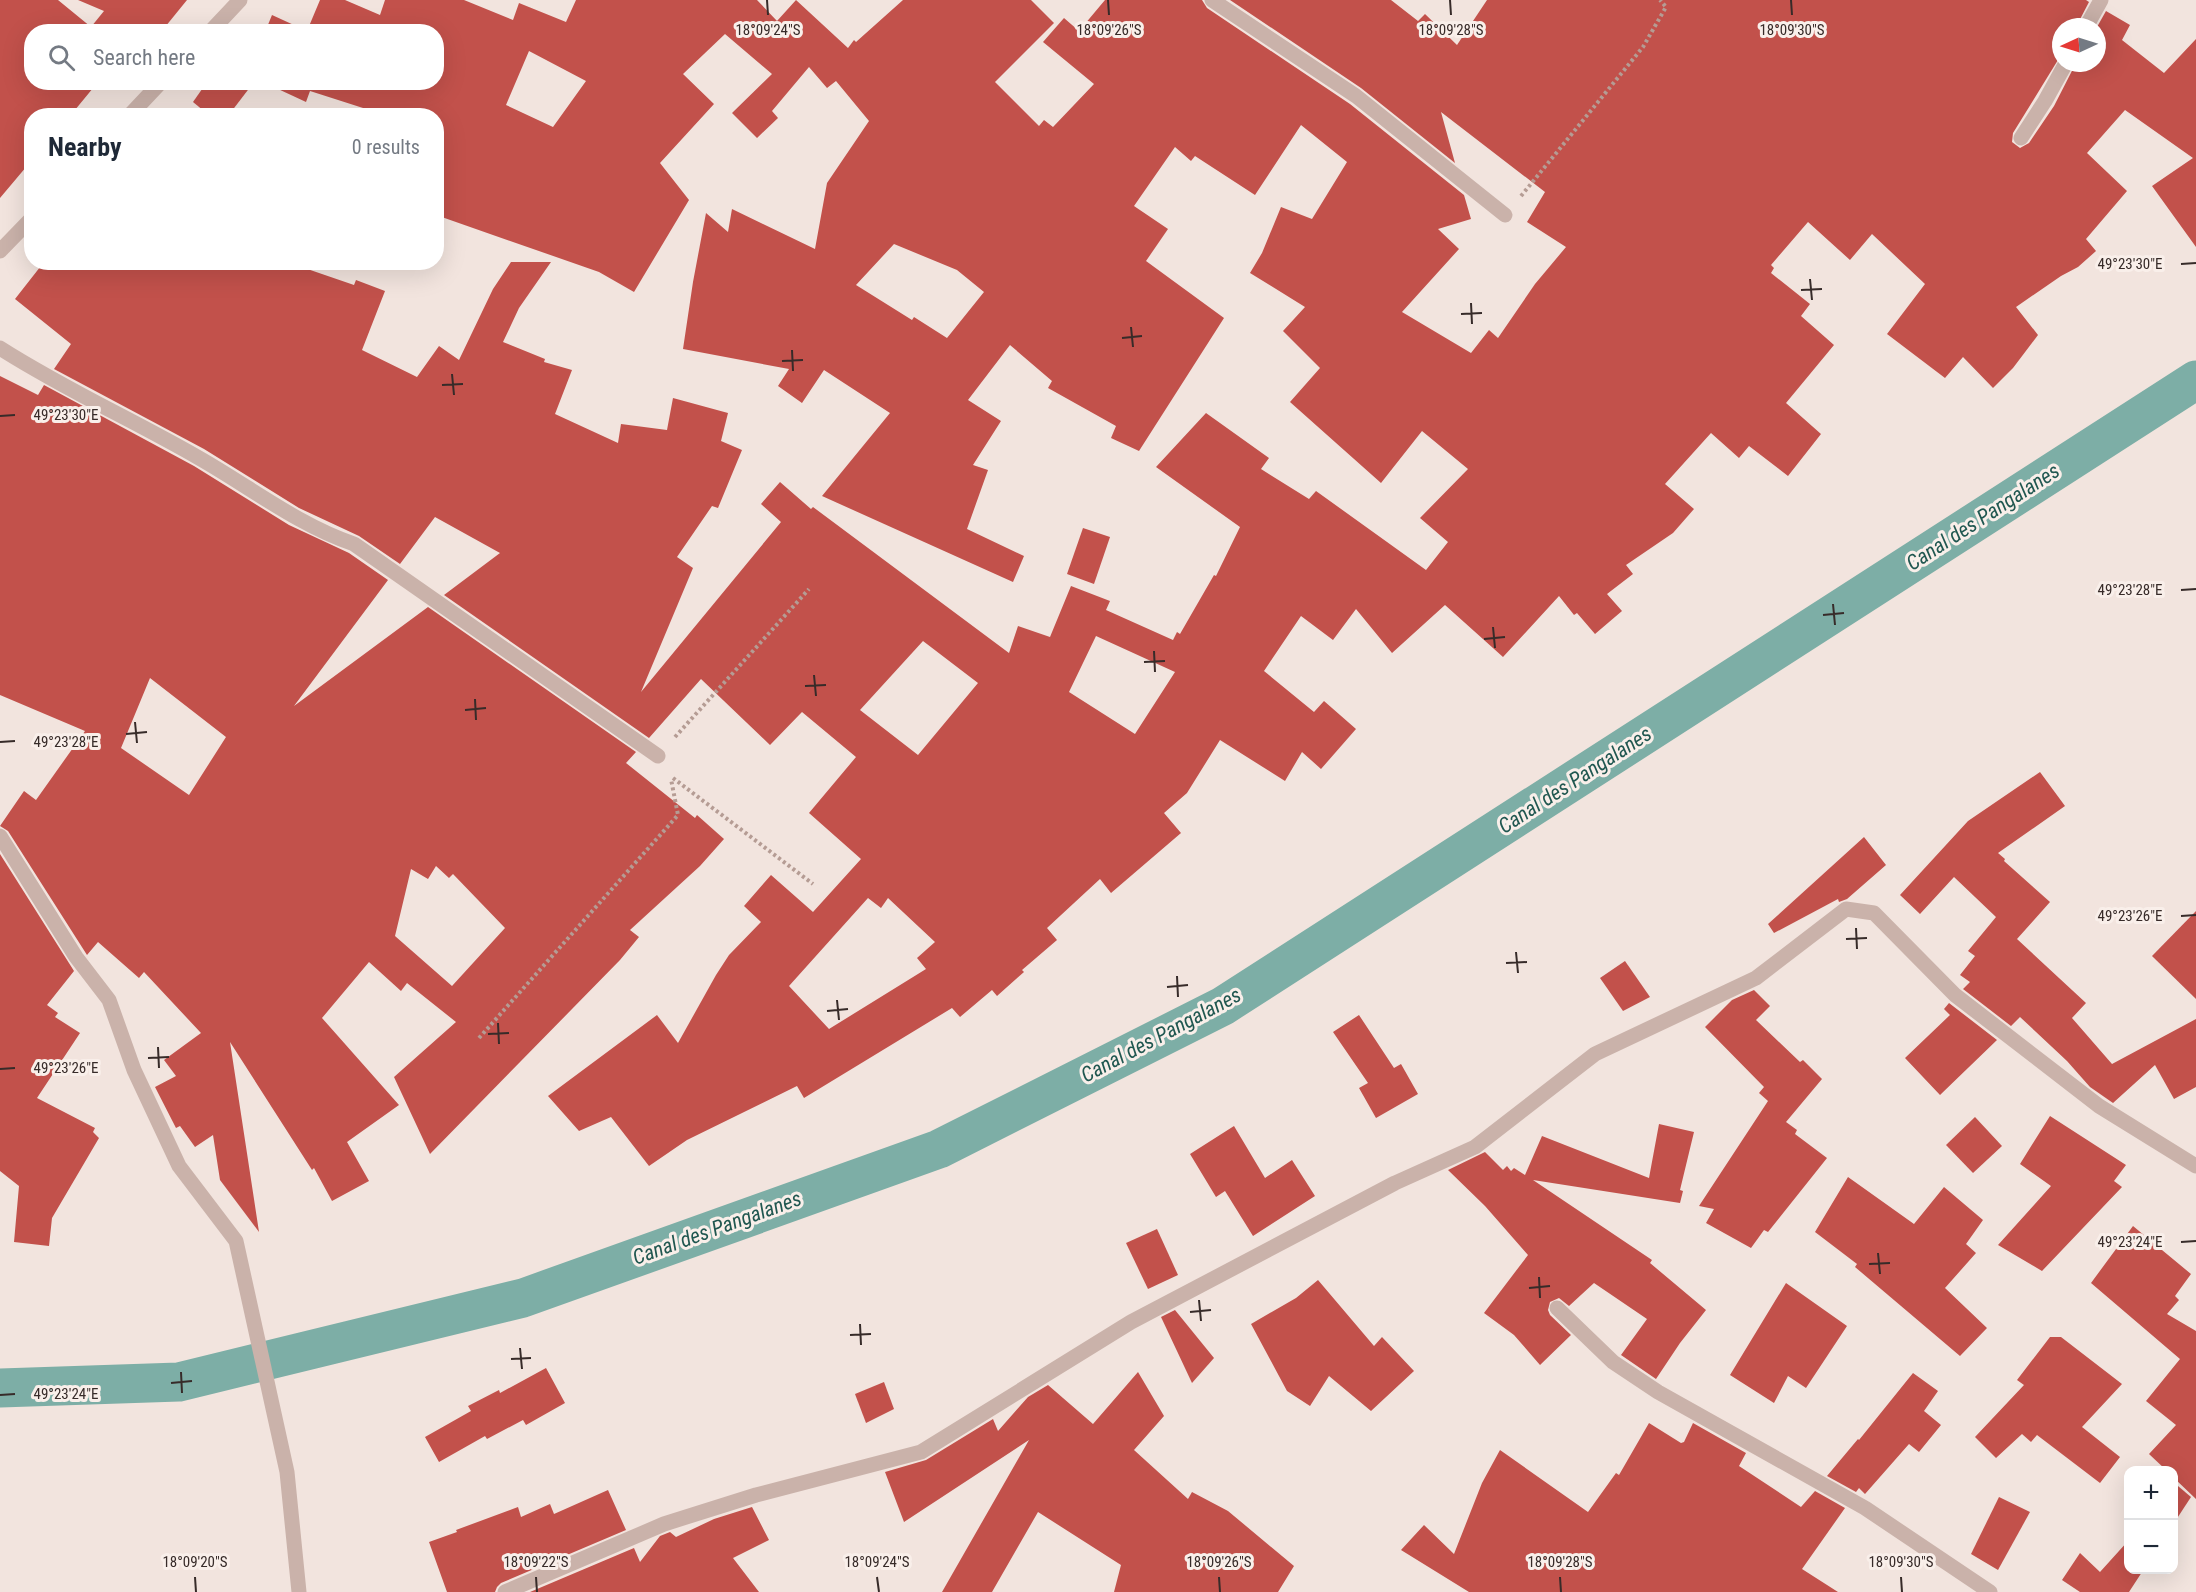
<!DOCTYPE html>
<meta charset="utf-8">
<style>
:root{--surface:#fff;--page:#f2f2f3;--text:#1f2937;--muted:#747a83;--line:#e0e1e3}
body{margin:0;font-family:"Roboto Condensed",sans-serif;background:var(--page);color:var(--text)}
.controls{position:absolute;right:18px;bottom:18px;display:grid;overflow:hidden;border-radius:12px;box-shadow:0 6px 24px #0002}
.controls button{width:54px;height:54px;display:grid;place-items:center;padding:0;border:0;border-bottom:2px solid var(--line);background:var(--surface);color:var(--text);font:30px sans-serif}
.compass{position:absolute;left:2052px;top:18px;width:54px;height:54px;border-radius:50%;background:var(--surface);box-shadow:0 6px 24px #0002;rotate:266deg}
.list{margin:0;padding:0;list-style:none}
h2{display:flex;justify-content:space-between;align-items:center;height:78px;margin:0;padding:0 24px;font-size:26px}
h2 small{font-size:20px;font-weight:400;color:var(--muted)}
.icon{flex:none;width:33px;height:33px;fill:none;stroke:currentColor;stroke-width:2;stroke-linecap:round;stroke-linejoin:round}
.map{position:relative;flex:none;width:2196px;height:1592px;overflow:hidden}
.search{position:absolute;background:var(--surface);box-shadow:0 6px 24px #0002;left:24px;top:24px;width:420px;height:66px;display:flex;align-items:center;gap:15px;box-sizing:border-box;padding:0 21px;border-radius:24px;color:var(--muted);font-size:22px}
.panel{position:absolute;background:var(--surface);box-shadow:0 6px 24px #0002;left:24px;top:108px;width:420px;height:162px;border-radius:24px}
.map>svg:first-child{display:block}
.lines{fill:none;stroke-linecap:round;stroke-linejoin:round}
.canal{stroke:#7daea6;stroke-width:39}
.building{fill:#c2514b;fill-rule:evenodd}
.path{stroke:#b59c94;stroke-width:4;stroke-dasharray:3 3;stroke-linecap:butt}
.minor{stroke:#cab2aa;stroke-width:15}
.ticks{fill:none;stroke:#372b29;stroke-width:2}
.labels{text-anchor:middle;stroke-width:6;stroke-linejoin:round;paint-order:stroke}
.water-label{font-size:21px;font-style:italic;fill:#205750;stroke:#f9efea}
.ticks-label{font-size:15px;text-anchor:middle;fill:#372b29;stroke:#f9efea;stroke-width:6;stroke-linejoin:round;paint-order:stroke}
</style>
<div class="map">
<svg width="2196" height="1592" viewBox="0 0 2196 1592">
<rect width="100%" height="100%" fill="#f2e4de"/>
<g class="lines">
<polyline class="canal" points="0,1388 179,1382 523,1298 939,1149 1223,1006 2196,380"/>
</g>
<g class="building">
<polygon points="0,0 58,0 91,27 104,11 78,0 187,0 161,32 149,32 143,29 140,32 32,32 32,82 98,82 70,116 32,116 32,160 0,198"/>
<path d="M320 0H345L380 15 385 0H464L513 20 519 3 566 22 576 0H757L777 21 796 0 848 48 854 40 856 42 903 0H1031L1054 23 995 82 1039 126 1044 120 1053 127 1094 84 1043 42 1064 18 1079 31 1105 0H1202L1207 8 1350 104 1464 195 1471 219 1438 229 1459 249 1402 312 1471 353 1489 330 1498 338 1535 284 1566 247 1527 222 1545 192 1441 112 1455 163 1361 88 1230 0H1391L1418 21 1425 14 1457 45 1487 0H2086L2089 2 2076 27H2061V55L2013 133 2012 142 2020 148 2029 143 2054 106 2076 63H2097V27L2106 11 2130 25 2122 40 2164 73 2196 39V247L2152 186 2193 158 2125 110 2087 153 2127 191 2086 239 2096 251 2078 267 2061 276 2016 307 2038 335 2013 368 1993 388 1963 357 1945 378 1887 334 1925 284 1872 234 1850 260 1808 222 1771 265 1774 268 1771 273 1810 304 1801 316 1834 345 1786 403 1821 434 1788 476 1749 446 1739 458 1711 433 1665 484 1694 509 1673 533 1626 565 1633 574 1607 594 1622 611 1595 634 1577 613 1574 615 1559 596 1503 657 1445 605 1392 653 1356 609 1333 640 1301 616 1264 671 1314 712 1324 701 1356 729 1321 769 1302 752 1285 781 1220 740 1187 793 1164 813 1181 833 1111 893 1100 879 1047 928 1057 940 1022 970 1024 972 997 996 992 990 960 1017 952 1008 804 1098 797 1086 687 1140 649 1166 611 1117 579 1131 548 1096 657 1015 678 1043 716 975 729 955 761 922 744 906 771 875 813 912 861 859 809 813 856 757 802 712 770 745 701 679 649 738 444 595 500 553 435 517 400 564 359 536 299 508 204 449 54 369 71 344 15 299 44 262H287L354 285 356 280 385 291 362 350 417 377 439 346 459 360 493 289 511 262H551L519 308 503 342 545 359 544 362 572 370 555 414 618 443 621 424 667 430 673 398 728 413 721 441 742 450 718 508 712 506 677 557 693 568 641 692 781 522 761 504 780 482 811 509 813 507 1009 653 1018 626 1050 637 1071 586 1110 601 1106 610 1173 640 1177 632 1180 634 1214 575 1216 576 1240 527 1156 467 1206 413 1269 458 1261 469 1309 499 1316 491 1426 570 1448 542 1420 518 1468 469 1422 431 1381 483 1290 402 1320 368 1283 331 1305 307 1250 273 1262 253 1281 207 1312 219 1347 162 1301 125 1255 195 1195 156 1191 161 1175 147 1134 206 1168 229 1146 261 1224 318 1139 451 1111 438 1116 426 1048 388 1052 381 1010 345 968 400 1001 421 973 465 988 470 967 529 1024 556 1013 582 822 496 890 413 824 370 802 403 778 386 789 369 683 349 693 282 706 213 728 232 732 209 815 249 827 183 869 121 836 81 827 88 809 67 772 111 778 118 757 138 732 113 772 74 725 34 683 74 714 104 660 163 689 200 634 292 599 272 436 215V116H388L310 91 306 102 263 82H436V32H265L272 15 307 31ZM529 51 586 81 553 127 506 105ZM894 244 957 270 984 292 947 338 914 317 912 320 856 285ZM1096 636 1175 672 1135 734 1069 692ZM923 641 978 683 918 755 860 710ZM868 898 881 908 888 898 935 942 917 958 926 969 829 1029 789 986Z"/>
<polygon points="207,82 254,82 228,116 210,116 193,102"/>
<path d="M0 376 38 395 44 385 194 466 289 525 349 553 388 580 294 706 428 607 636 752 626 763 695 818 697 815 724 839 700 866 630 930 639 937 620 960 430 1154 394 1077 456 1022 407 983 401 991 369 962 322 1018 399 1105 347 1142 369 1181 332 1201 314 1168 312 1170 230 1042 259 1232 220 1180 213 1135 195 1147 180 1126 176 1128 155 1087 176 1076 164 1060 201 1033 144 972 139 978 98 942 87 955 8 831 0 826 24 791 36 800 85 731 0 695ZM150 678 226 737 189 795 121 748ZM436 866 449 878 453 874 505 928 452 986 395 936 411 869 428 879Z"/>
<polygon points="1083,528 1110,537 1094,584 1067,574"/>
<polygon points="2040,772 2065,806 1998,853 2005,859 2004,861 2050,902 2017,939 2086,1003 2072,1018 2112,1064 2196,1019 2196,1087 2174,1099 2155,1065 2113,1103 2090,1087 2067,1061 2020,1017 2011,1026 1963,989 1970,982 1960,975 1975,956 1968,951 1996,917 1954,877 1920,914 1900,895 1968,821"/>
<polygon points="1864,837 1886,865 1847,899 1839,902 1838,899 1774,933 1768,924"/>
<polygon points="0,854 74,971 47,1005 58,1013 55,1017 80,1033 37,1098 95,1128 93,1132 99,1138 52,1218 49,1246 14,1242 19,1186 0,1171"/>
<polygon points="2196,911 2196,999 2152,956"/>
<polygon points="1625,961 1650,997 1623,1011 1600,978"/>
<polygon points="1754,990 1770,1006 1756,1020 1800,1062 1803,1060 1822,1079 1786,1122 1797,1130 1795,1134 1827,1158 1768,1232 1764,1230 1751,1248 1706,1223 1714,1209 1699,1206 1768,1101 1759,1093 1764,1087 1705,1027 1732,1000"/>
<polygon points="1949,1003 1997,1040 1940,1095 1905,1058 1950,1015 1944,1009"/>
<polygon points="1359,1015 1394,1068 1401,1064 1418,1094 1376,1118 1359,1088 1368,1083 1333,1032"/>
<polygon points="2050,1116 2126,1165 2114,1181 2122,1187 2042,1271 1998,1245 2051,1186 2020,1164"/>
<polygon points="1975,1117 2002,1146 1973,1173 1946,1145"/>
<polygon points="1659,1124 1694,1132 1680,1190 1683,1191 1680,1203 1533,1180 1652,1260 1650,1263 1706,1310 1680,1343 1656,1379 1621,1355 1647,1319 1594,1283 1569,1306 1559,1298 1550,1302 1548,1310 1550,1315 1571,1335 1540,1365 1514,1335 1484,1313 1528,1255 1485,1206 1448,1170 1485,1152 1503,1170 1507,1166 1511,1171 1514,1168 1525,1175 1542,1136 1649,1178"/>
<polygon points="1234,1126 1265,1178 1292,1160 1315,1196 1253,1236 1225,1191 1216,1197 1190,1154"/>
<polygon points="1848,1177 1914,1224 1944,1187 1983,1220 1966,1244 1976,1253 1945,1288 1987,1328 1960,1356 1855,1267 1857,1264 1815,1232"/>
<polygon points="2133,1226 2191,1274 2175,1296 2179,1300 2167,1314 2196,1331 2196,1499 2174,1478 2174,1470 2166,1470 2149,1454 2176,1425 2146,1401 2180,1359 2091,1283"/>
<polygon points="1157,1229 1178,1275 1148,1289 1126,1243"/>
<polygon points="1318,1280 1374,1346 1382,1337 1414,1371 1371,1411 1329,1376 1310,1406 1287,1391 1251,1324 1296,1298"/>
<polygon points="1786,1283 1847,1326 1806,1388 1788,1376 1774,1403 1730,1375"/>
<polygon points="1175,1310 1214,1358 1192,1383 1161,1317"/>
<polygon points="2050,1337 2061,1337 2122,1384 2082,1427 2120,1457 2100,1483 2037,1435 2031,1442 2022,1434 1996,1458 1975,1437 2024,1385 2017,1380"/>
<polygon points="546,1368 565,1403 526,1425 523,1420 487,1439 485,1436 439,1462 425,1437 471,1411 468,1406 499,1390 500,1393"/>
<polygon points="1138,1372 1164,1416 1134,1450 1188,1499 1192,1492 1228,1511 1294,1566 1278,1592 1114,1592 1121,1565 1038,1512 992,1592 942,1592 1029,1440 904,1522 885,1472 926,1460 993,1419 998,1431 1028,1397 1048,1385 1093,1424"/>
<polygon points="1913,1373 1938,1391 1924,1411 1941,1425 1919,1452 1909,1444 1865,1494 1859,1488 1856,1492 1827,1476 1858,1439 1859,1440"/>
<polygon points="884,1382 894,1409 866,1423 855,1394"/>
<polygon points="1649,1423 1681,1443 1684,1442 1693,1423 1746,1453 1739,1466 1801,1507 1815,1491 1845,1508 1802,1569 1838,1592 1469,1592 1401,1550 1424,1525 1454,1554 1482,1483 1500,1450 1588,1512 1616,1473 1619,1475"/>
<polygon points="2178,1486 2191,1497 2174,1523 2174,1491"/>
<polygon points="608,1490 626,1530 501,1583 497,1587 495,1592 447,1592 429,1542 457,1532 456,1530 518,1507 521,1517 550,1504 554,1514"/>
<polygon points="1999,1497 2030,1512 1998,1570 1971,1554"/>
<polygon points="752,1507 769,1540 733,1558 759,1592 530,1592 634,1548 640,1562 660,1536 670,1532 676,1537 714,1519"/>
<polygon points="2128,1541 2128,1569 2144,1569 2129,1592 2080,1592 2062,1580 2080,1553 2100,1572"/>
</g>
<g class="lines">
<g class="path">
<polyline points="1521,196 1643,47 1666,7 1660,0"/>
<polyline points="675,737 809,589"/>
<polyline points="673,778 813,884"/>
<polyline points="479,1038 678,815 671,779"/>
</g>
<g class="minor">
<polyline points="1212,0 1356,96 1505,215"/>
<polyline points="2086,27 2101,0"/>
<polyline points="210,32 240,0"/>
<polyline points="129,116 161,82"/>
<polyline points="2021,138 2045,101 2066,63"/>
<polyline points="0,251 32,218"/>
<path d="M0 348C64 389 133 420 199 458 250 487 298 525 354 544L658 756"/>
<polyline points="0,836 76,957 109,1000 134,1070 179,1166 236,1241 287,1472 299,1592"/>
<polyline points="1557,1308 1613,1362 1658,1392 1865,1508 1990,1592"/>
<polyline points="505,1592 664,1524 756,1495 921,1452 1131,1322 1395,1183 1475,1147 1595,1054 1756,978 1846,909 1874,913 1955,995 2099,1106 2196,1166"/>
</g>
</g>
<path class="ticks" d="M767 0 768 15M1108 0 1109 15M1450 0 1451 15M1791 0 1792 15M2181 264 2196 263M1810 279 1812 300M1801 290 1822 289M1471 303 1472 324M1461 314 1482 313M1131 327 1133 347M1122 338 1142 336M792 350 793 371M782 361 803 360M452 374 454 395M442 385 463 384M0 416 15 415M2181 590 2196 589M1833 604 1835 625M1823 615 1844 613M1493 627 1495 648M1484 639 1505 637M1154 651 1155 672M1144 662 1165 661M814 675 816 696M805 686 826 685M475 699 476 720M465 710 486 708M135 722 137 743M126 734 147 732M0 742 15 741M2181 916 2196 915M1856 928 1857 949M1846 939 1867 938M1516 952 1518 973M1506 963 1527 962M1177 976 1178 997M1167 987 1188 985M837 1000 839 1020M827 1011 848 1009M498 1023 499 1044M488 1034 509 1033M158 1047 159 1068M148 1058 169 1057M0 1069 15 1068M2181 1242 2196 1241M1878 1253 1880 1274M1869 1264 1890 1263M1539 1277 1540 1298M1529 1288 1550 1286M1199 1300 1201 1321M1190 1312 1211 1310M860 1324 861 1345M850 1335 871 1334M520 1348 522 1369M511 1359 531 1358M181 1372 182 1393M171 1383 192 1381M0 1395 15 1394M195 1577 196 1592M536 1577 537 1592M877 1577 879 1592M1219 1577 1220 1592M1560 1577 1561 1592M1901 1577 1902 1592"/>
<g class="labels">
<g class="water-label">
<text transform="translate(1983 517) rotate(-33)" y="7">Canal des Pangalanes</text>
<text transform="translate(1575 780) rotate(-33)" y="7">Canal des Pangalanes</text>
<text transform="translate(1161 1035) rotate(-28)" y="7">Canal des Pangalanes</text>
<text transform="translate(717 1228) rotate(-20)" y="7">Canal des Pangalanes</text>
</g>
</g>
<g class="ticks-label">
<text x="768" y="35">18°09'24"S</text>
<text x="1109" y="35">18°09'26"S</text>
<text x="1451" y="35">18°09'28"S</text>
<text x="1792" y="35">18°09'30"S</text>
<text x="2130" y="269">49°23'30"E</text>
<text x="66" y="420">49°23'30"E</text>
<text x="2130" y="595">49°23'28"E</text>
<text x="66" y="747">49°23'28"E</text>
<text x="2130" y="921">49°23'26"E</text>
<text x="66" y="1073">49°23'26"E</text>
<text x="2130" y="1247">49°23'24"E</text>
<text x="66" y="1399">49°23'24"E</text>
<text x="195" y="1567">18°09'20"S</text>
<text x="536" y="1567">18°09'22"S</text>
<text x="877" y="1567">18°09'24"S</text>
<text x="1219" y="1567">18°09'26"S</text>
<text x="1560" y="1567">18°09'28"S</text>
<text x="1901" y="1567">18°09'30"S</text>
</g>
</svg>
<div class="controls">
<button>+</button>
<button>−</button>
</div>
<svg class="compass" viewBox="-18 -18 36 36"><path d="M0-13l5 13h-10z" fill="#e53935"/><path d="M0 13l5-13h-10z" fill="#747a83"/></svg>
<div class="search"><svg class="icon" aria-label="search" viewBox="0 0 24 24"><circle cx="10" cy="10" r="6"/><path d="M15 15l6 6"/></svg>Search here</div>
<section class="panel">
<h2>Nearby<small>0 results</small></h2>
<ul class="list">
</ul>
</section>
</div>
